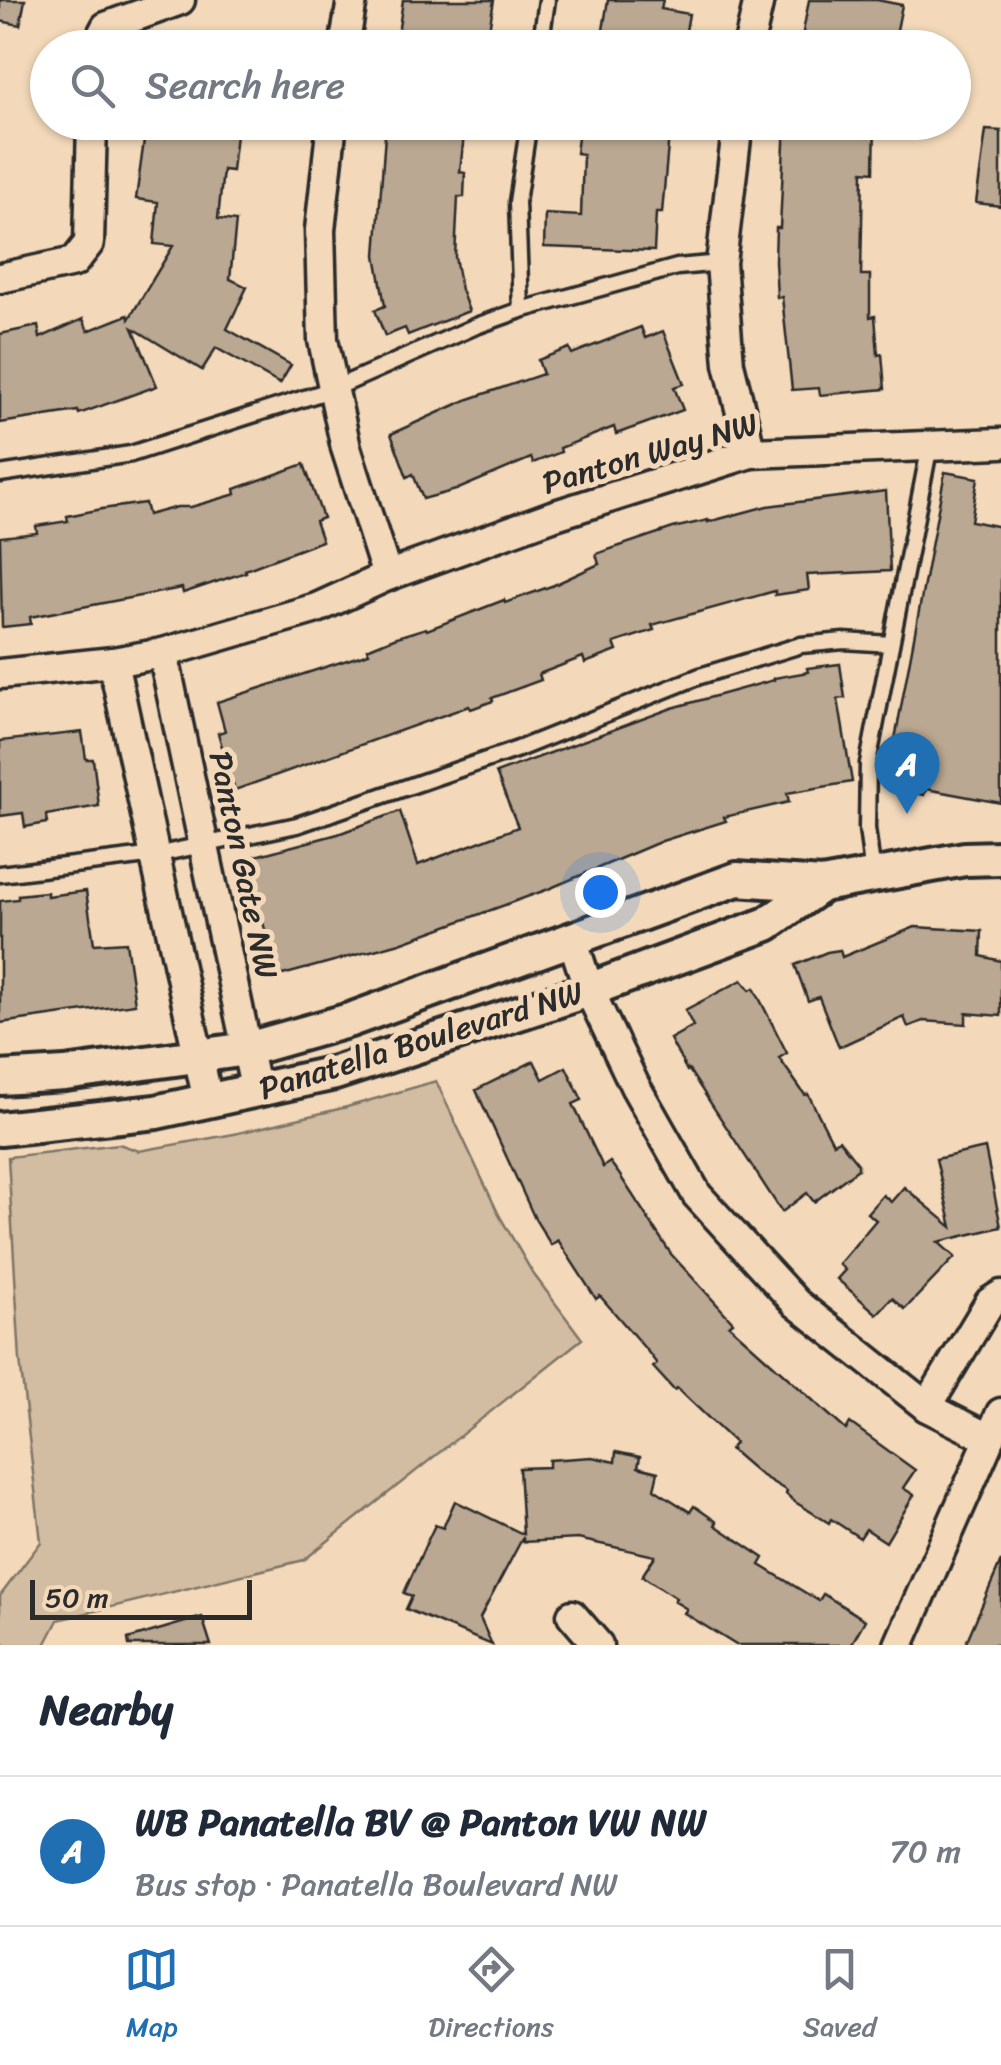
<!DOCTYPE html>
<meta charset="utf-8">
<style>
:root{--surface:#fff;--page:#f6f6f7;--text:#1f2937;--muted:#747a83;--line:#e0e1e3;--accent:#1f6fb2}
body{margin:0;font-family:Sriracha,sans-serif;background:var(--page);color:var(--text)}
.scale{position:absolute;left:30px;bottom:25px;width:222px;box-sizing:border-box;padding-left:10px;border:5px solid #2b2b2b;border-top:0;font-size:28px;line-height:35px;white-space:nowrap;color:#2b2b2b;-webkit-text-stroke:8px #f3d9ba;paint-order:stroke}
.you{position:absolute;left:600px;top:892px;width:35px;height:35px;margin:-25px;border:8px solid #fff;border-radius:50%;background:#1a73e8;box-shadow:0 0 0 15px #1a73e833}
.badge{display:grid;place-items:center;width:65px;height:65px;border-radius:50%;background:var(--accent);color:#fff;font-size:32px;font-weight:700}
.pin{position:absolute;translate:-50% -82px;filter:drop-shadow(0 2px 5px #0008)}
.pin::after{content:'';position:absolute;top:52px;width:35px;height:30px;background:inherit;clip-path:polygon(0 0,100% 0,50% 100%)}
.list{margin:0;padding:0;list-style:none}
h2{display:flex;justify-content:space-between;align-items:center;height:130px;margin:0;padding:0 40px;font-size:42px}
h2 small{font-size:32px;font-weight:400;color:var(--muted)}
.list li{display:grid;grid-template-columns:65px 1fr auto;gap:30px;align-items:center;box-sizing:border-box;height:150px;padding:0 40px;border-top:2px solid var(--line)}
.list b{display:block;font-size:38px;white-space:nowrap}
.list p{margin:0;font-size:32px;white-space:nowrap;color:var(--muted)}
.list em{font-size:32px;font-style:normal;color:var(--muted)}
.icon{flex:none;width:55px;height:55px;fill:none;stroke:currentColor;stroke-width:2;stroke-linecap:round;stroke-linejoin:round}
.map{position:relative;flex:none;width:1001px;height:1645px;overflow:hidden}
.search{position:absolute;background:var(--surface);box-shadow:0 2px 8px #0004;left:30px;right:30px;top:30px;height:110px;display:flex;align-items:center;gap:25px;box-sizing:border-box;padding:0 35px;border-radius:55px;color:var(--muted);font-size:38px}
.sheet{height:280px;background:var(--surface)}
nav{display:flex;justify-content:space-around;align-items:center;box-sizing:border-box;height:140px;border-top:2px solid var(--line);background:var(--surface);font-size:28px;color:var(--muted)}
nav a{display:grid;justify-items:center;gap:5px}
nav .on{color:var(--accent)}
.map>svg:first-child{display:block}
.green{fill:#d2bda2;stroke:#7e7466;stroke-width:2.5}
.building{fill:#bba892;stroke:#2b2b2b;stroke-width:2.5}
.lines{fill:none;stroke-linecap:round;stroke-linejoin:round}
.service-casing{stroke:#2b2b2b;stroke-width:21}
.minor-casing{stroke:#2b2b2b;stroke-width:35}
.tertiary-casing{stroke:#2b2b2b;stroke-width:40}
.service{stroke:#f3d9ba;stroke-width:14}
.minor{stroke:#f3d9ba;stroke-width:28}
.tertiary{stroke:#f3d9ba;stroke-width:32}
.labels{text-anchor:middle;stroke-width:10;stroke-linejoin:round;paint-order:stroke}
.street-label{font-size:32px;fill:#2b2b2b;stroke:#f3d9ba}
</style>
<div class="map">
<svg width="1001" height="1645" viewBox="0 0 1001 1645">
<rect width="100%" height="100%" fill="#f3d9ba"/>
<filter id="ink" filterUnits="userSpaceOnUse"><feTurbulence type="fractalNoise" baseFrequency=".01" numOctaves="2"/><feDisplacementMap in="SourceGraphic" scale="20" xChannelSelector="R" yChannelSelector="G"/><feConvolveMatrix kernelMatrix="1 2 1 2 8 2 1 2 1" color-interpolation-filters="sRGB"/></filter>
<g filter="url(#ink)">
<polygon class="green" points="436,1081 499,1215 532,1272 582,1339 304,1560 58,1620 45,1645 0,1645 0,1596 41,1542 20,1360 8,1157 119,1144 139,1151 234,1134 347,1107"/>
<g class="building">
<polygon points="0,0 25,0 20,25 0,21"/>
<polygon points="403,0 494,0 486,48 396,48"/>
<polygon points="608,0 663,0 661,9 689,14 683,48 600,48"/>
<polygon points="809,0 877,0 902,5 895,40 884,38 882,48 800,48"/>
<polygon points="386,122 465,125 460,172 465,173 464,197 458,197 455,257 461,290 469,311 408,335 405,328 385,336 375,310 385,306 376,255"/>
<polygon points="580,122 670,122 662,213 656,213 654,251 544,247 545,214 581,216 583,154 576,153"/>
<polygon points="785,122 875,122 874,172 863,171 861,275 870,275 870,317 875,316 878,355 882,354 885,389 820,395 819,388 792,390 782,297 777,297 775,261 776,228 780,228"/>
<polygon points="172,127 236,134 232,171 223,170 218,219 236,221 230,279 247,287 227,329 291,365 280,384 216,348 202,370 133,328 157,386 79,414 78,411 0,423 0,334 38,326 40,338 83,319 88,331 128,315 129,319 173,246 154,244 158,202 136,199 145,133 172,135"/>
<polygon points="986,130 1001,131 1001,206 976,203"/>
<polygon points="641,327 645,338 663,331 684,384 674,387 683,410 616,434 614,427 560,448 561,452 533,463 531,458 456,490 423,499 413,474 407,477 391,434 466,400 543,374 538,360 569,348 572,354"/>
<polygon points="304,464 323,518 315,521 322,541 245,570 246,572 183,593 182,588 30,617 31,624 2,627 0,537 37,533 36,526 68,521 67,516 102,509 145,503 148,515 177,507 191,507 236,494 235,489"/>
<polygon points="945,472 978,478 971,521 1001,527 1001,803 926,789 924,795 893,788 900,751 893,750"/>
<polygon points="886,491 890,571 807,575 809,590 775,595 775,591 652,625 654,630 614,643 617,651 585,663 583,657 539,674 541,680 492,698 493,701 471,709 469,706 235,790 218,733 225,731 217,702 369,653 367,649 394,638 426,628 427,630 504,600 505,603 554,585 599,564 596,554 673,528 708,520 708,522 767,506"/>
<polygon points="840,664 845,698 838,699 852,782 787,793 789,802 724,817 726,821 662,841 546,890 400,943 279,976 244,859 338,834 400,811 418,865 518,827 496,773 672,708 774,680 774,678 808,672 807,668"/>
<polygon points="82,732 86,759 93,759 99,806 46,815 47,823 25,827 23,813 0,816 0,741"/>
<polygon points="86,891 94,944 126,942 135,1004 0,1023 0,901 18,899 18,895 47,892 47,896"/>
<polygon points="915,927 982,931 981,956 1001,961 1001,1016 966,1013 966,1024 923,1021 908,1027 904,1017 839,1047 819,997 808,1001 795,965 827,952 840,950 842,957"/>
<polygon points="742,980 750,990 754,988 787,1053 779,1058 805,1095 808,1094 833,1143 839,1140 858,1164 858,1169 814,1202 807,1193 782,1212 689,1070 687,1071 670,1039 693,1026 685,1010"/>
<polygon points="534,1061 543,1079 566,1067 582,1100 573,1104 603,1167 610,1162 619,1174 671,1254 733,1322 729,1325 846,1430 850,1423 915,1470 903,1488 914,1495 886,1542 866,1529 860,1538 831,1519 829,1523 795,1502 786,1494 787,1491 759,1474 730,1449 735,1443 677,1388 674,1390 653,1367 657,1364 648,1352 600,1296 596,1299 558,1240 551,1245 535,1219 476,1090"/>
<polygon points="985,1148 1001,1227 938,1242 955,1257 905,1309 892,1298 877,1314 837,1279 845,1270 839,1264 876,1220 867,1213 883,1195 891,1202 904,1187 952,1227 936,1159"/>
<polygon points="616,1452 640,1457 638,1467 658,1472 654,1489 690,1512 694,1506 717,1522 715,1525 764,1558 760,1565 819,1601 823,1594 865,1620 851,1645 736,1645 684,1613 687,1609 674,1601 676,1598 642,1576 655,1556 578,1539 523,1542 523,1537 480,1618 492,1645 406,1609 412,1596 404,1593 425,1546 435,1525 443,1528 455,1501 523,1534 519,1468 549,1467 549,1460 592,1457 615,1462"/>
<polygon points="1001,1561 1001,1645 965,1645"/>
<polygon points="202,1617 211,1645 129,1645 128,1639"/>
</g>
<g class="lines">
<g class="service-casing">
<g id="service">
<polyline points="540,48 547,0"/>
<polyline points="521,310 517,202 529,122"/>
<polyline points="0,474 131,454 333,389 476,326 521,310 677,267 721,263"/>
<polyline points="0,874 155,855 297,825 518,749 700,676 801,645 844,641 891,644"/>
<polyline points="873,876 867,828 868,763 930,445"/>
</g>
</g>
<g class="minor-casing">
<g id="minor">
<polyline points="95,48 106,27 180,0"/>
<polyline points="344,48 352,0"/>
<polyline points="748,48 759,0"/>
<polyline points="332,122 320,230 323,340 346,448 387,576"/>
<polyline points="738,122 721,263 729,364 751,453"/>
<polyline points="0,278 74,262 89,243 92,122"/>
<polyline points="163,653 256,1092"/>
<polyline points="113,662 208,1101"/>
<polyline points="0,674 113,662 163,653 317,608 387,576 552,516 751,453 1001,443"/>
<polyline points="573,941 589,990 635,1086 697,1195 796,1303 927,1407 990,1439"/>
<polyline points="927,1407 990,1302 1001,1295"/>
<polyline points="572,1615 598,1645"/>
<polyline points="899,1645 1001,1413"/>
</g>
</g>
<g class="tertiary-casing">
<g id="tertiary">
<polyline points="0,1078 65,1074 248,1049 350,1020 737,879 822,885 965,859 1001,858"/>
<polyline points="0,1129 156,1112 335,1073 589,990 767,924 822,885"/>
</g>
</g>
<use href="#service" class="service"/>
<use href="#minor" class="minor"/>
<use href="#tertiary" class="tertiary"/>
</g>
</g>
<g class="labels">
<g class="street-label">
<text transform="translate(650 453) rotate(-16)" y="11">Panton Way NW</text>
<text transform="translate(244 865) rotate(78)" y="11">Panton Gate NW</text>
<text transform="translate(421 1040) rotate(-17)" y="11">Panatella Boulevard NW</text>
</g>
</g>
</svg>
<div class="scale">50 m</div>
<div class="you"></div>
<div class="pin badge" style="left:907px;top:814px">A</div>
<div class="search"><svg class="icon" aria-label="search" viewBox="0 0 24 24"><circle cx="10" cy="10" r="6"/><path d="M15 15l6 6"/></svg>Search here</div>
</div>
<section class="sheet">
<h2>Nearby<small></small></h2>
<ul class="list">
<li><span class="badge">A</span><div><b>WB Panatella BV @ Panton VW NW</b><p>Bus stop · Panatella Boulevard NW</p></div><em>70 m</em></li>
</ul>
</section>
<nav>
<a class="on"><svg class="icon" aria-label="map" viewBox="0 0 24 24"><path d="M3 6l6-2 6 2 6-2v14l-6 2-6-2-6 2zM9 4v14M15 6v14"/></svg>Map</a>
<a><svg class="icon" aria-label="directions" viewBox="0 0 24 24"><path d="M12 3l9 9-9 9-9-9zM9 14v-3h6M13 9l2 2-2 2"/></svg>Directions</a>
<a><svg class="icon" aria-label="saved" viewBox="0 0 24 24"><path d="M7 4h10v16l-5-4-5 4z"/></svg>Saved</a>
</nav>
